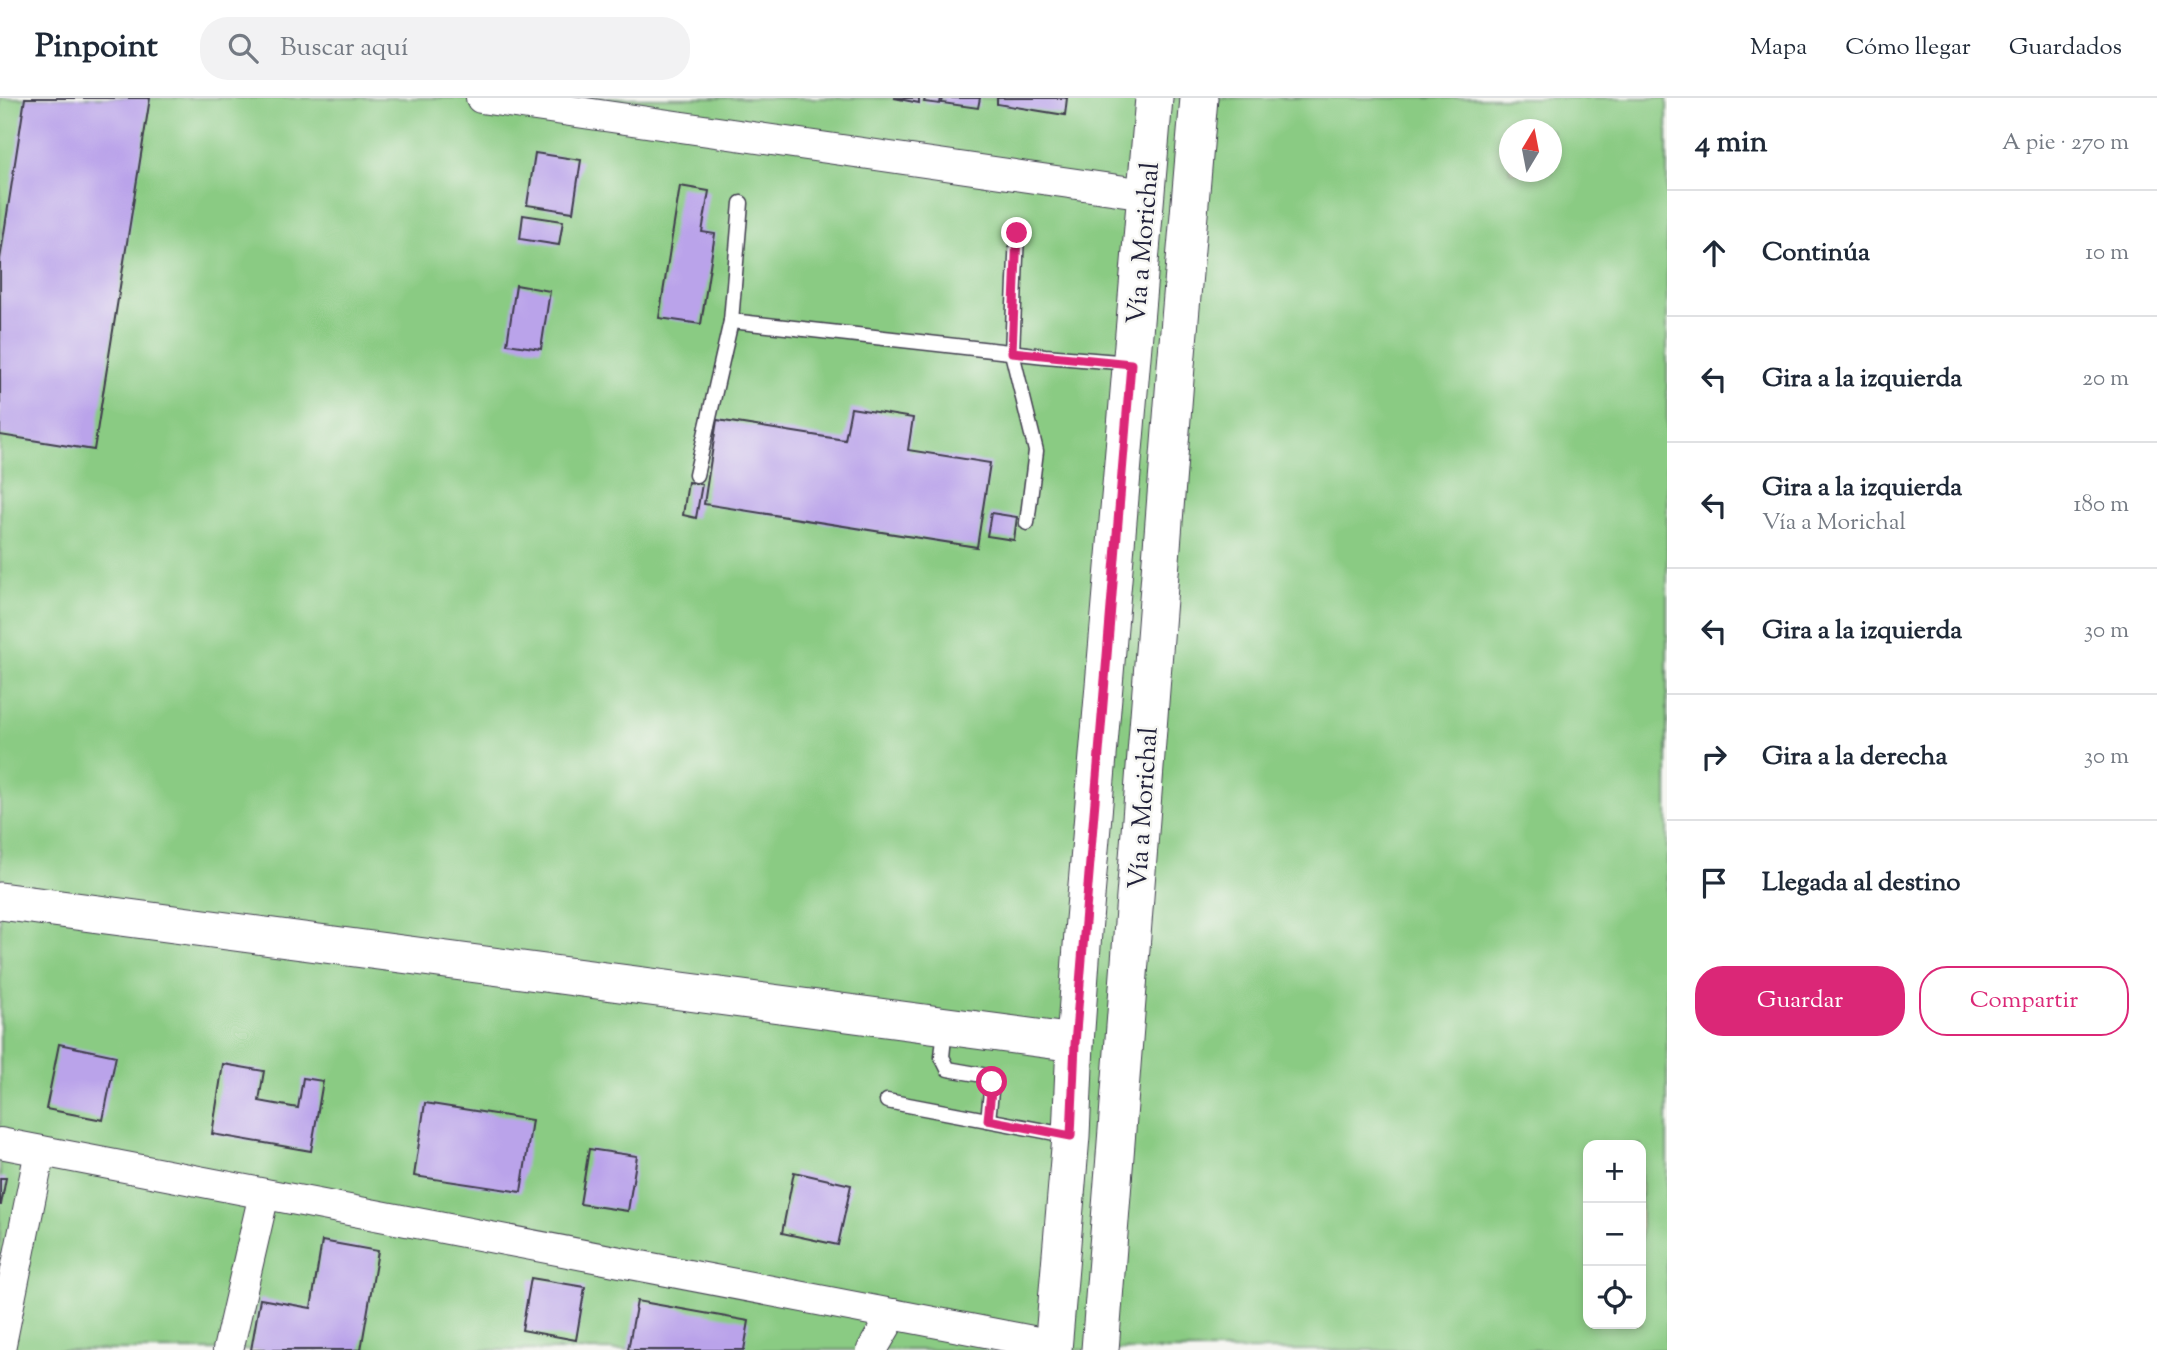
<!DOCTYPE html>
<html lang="es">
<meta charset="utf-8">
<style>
:root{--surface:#fff;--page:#f2f2f3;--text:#1f2937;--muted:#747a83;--line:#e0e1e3;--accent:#db2777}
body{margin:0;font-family:"Sorts Mill Goudy",serif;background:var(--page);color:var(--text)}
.controls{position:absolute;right:21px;bottom:21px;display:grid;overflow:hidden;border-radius:14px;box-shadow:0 4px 10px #0003}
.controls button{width:63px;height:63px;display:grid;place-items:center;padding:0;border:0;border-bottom:2px solid var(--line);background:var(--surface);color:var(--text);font:35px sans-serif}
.compass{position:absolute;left:1499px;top:21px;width:63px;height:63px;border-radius:50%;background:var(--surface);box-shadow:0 4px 10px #0003;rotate:10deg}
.stop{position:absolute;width:21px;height:21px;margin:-16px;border:5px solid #db2777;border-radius:50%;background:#fff}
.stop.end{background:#db2777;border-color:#fff;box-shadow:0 2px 7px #0008}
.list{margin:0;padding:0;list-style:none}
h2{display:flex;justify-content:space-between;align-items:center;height:91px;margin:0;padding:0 28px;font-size:30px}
h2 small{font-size:23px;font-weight:400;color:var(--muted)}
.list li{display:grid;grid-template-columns:46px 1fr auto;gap:21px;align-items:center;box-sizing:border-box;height:126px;padding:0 28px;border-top:2px solid var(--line)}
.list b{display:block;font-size:26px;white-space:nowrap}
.list p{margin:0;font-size:23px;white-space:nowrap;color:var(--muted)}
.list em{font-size:23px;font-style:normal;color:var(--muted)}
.actions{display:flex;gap:14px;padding:21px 28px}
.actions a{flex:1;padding:16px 0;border:2px solid var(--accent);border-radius:28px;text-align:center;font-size:24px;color:var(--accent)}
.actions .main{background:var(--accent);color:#fff}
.icon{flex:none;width:38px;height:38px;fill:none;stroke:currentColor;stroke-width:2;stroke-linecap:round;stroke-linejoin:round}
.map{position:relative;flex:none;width:1667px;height:1252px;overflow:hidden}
header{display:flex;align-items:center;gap:42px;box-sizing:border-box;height:98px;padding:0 35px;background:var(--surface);border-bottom:2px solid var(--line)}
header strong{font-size:33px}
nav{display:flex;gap:38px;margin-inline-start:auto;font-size:24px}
.search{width:490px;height:63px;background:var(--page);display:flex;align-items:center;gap:18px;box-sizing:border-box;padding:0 24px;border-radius:28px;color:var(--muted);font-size:26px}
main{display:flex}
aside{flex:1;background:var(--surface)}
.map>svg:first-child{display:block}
.green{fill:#8acb83;stroke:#56765f;stroke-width:2;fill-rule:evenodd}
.building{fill:#baa3ea}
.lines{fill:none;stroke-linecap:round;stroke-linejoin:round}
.service-casing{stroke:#403e4e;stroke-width:17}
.minor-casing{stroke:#403e4e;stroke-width:32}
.tertiary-casing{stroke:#403e4e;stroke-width:39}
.service{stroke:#fff;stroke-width:14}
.minor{stroke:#fff;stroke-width:30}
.tertiary{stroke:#fff;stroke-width:37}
.route{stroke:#db2777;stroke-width:9}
.labels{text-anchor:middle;stroke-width:5;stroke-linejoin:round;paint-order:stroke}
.street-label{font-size:26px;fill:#22223b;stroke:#f6f6f2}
</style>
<header>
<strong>Pinpoint</strong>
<div class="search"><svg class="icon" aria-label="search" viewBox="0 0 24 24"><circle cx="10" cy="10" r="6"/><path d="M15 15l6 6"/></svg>Buscar aquí</div>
<nav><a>Mapa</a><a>Cómo llegar</a><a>Guardados</a></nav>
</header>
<main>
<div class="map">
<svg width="1667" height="1252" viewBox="0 0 1667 1252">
<rect width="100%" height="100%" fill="#f6f6f2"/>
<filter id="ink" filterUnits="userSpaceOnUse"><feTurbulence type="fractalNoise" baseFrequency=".0143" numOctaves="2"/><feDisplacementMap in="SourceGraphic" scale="14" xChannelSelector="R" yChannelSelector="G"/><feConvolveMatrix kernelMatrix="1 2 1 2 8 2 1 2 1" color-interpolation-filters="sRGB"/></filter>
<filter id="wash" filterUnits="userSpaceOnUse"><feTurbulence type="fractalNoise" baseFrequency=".00686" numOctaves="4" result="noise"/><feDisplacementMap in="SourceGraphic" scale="28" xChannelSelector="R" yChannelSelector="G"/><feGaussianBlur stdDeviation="1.57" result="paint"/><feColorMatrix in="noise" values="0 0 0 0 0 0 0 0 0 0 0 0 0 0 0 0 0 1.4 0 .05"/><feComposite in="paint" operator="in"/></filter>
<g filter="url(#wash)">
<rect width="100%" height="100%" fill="#eaddb9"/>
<path class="green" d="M0 0H1667V1252H0ZM1510 32H1552V74H1510ZM1588 1047H1641V1226H1588Z"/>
<g id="blocks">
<g class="building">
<polygon points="25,0 150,0 94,352 0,337 0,161"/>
<polygon points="894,0 919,0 919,5"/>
<polygon points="925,0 941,0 940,6 924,4"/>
<polygon points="943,0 980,0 978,10 942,5"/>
<polygon points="997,0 1067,0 1065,17 997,6"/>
<polygon points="535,55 581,62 573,114 527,107"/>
<polygon points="680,88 709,93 702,134 715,136 701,226 659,220"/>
<polygon points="523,117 563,123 559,147 520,141"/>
<polygon points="516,187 550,193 541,251 507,246"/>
<polygon points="851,310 913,320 908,352 990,365 977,449 704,406 717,322 845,342"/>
<polygon points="688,384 702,386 696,420 683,417"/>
<polygon points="991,415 1017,419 1014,442 987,438"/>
<polygon points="59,946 116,958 103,1022 46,1011"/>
<polygon points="223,966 264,973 259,1003 298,1010 303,980 323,983 311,1053 212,1036"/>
<polygon points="425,1005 532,1022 521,1094 414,1078"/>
<polygon points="589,1051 637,1058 628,1113 580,1106"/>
<polygon points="794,1074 851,1087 838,1147 782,1135"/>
<polygon points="0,1080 6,1080 1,1107 0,1107"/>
<polygon points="322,1143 378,1153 361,1252 251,1252 260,1201 311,1210"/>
<polygon points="531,1180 585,1189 576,1242 522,1232"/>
<polygon points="637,1203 749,1223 744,1252 628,1252"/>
</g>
</g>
</g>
<g filter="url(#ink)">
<use href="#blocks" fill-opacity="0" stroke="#403e4e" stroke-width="2"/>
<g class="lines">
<g class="service-casing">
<g id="service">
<polyline points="1017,135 1012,255 1036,353 1027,425"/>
<polyline points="731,223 1045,258 1130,265"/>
<polyline points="696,377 731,223 741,105"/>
<polyline points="945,929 942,959 948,971 988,978 992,984 988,1022"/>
<polyline points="887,1003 1071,1038"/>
</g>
</g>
<g class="minor-casing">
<g id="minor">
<polyline points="481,0 1146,96"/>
<polyline points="0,1045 1053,1247"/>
<polyline points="0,1251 40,1053"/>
<polyline points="228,1252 264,1096"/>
<polyline points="872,1252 893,1216"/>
</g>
</g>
<g class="tertiary-casing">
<g id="tertiary">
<polyline points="0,803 1075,945"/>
<polyline points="1053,1252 1071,1038 1075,945 1083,834 1154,0"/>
<polyline points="1100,1252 1176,268 1199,0"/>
</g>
</g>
<use href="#service" class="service"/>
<use href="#minor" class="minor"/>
<use href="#tertiary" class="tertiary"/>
</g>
</g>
<g class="lines" filter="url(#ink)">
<polyline class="route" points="992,984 988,1022 1071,1038 1075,946 1131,266 1012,254 1017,135"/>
</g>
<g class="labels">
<g class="street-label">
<text transform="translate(1142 145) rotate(-85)" y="9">Vía a Morichal</text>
<text transform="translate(1142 710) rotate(-86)" y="9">Vía a Morichal</text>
</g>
</g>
</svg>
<div class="controls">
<button>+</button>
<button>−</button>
<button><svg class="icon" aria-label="locate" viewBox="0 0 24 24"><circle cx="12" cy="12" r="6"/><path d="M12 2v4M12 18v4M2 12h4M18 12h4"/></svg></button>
</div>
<svg class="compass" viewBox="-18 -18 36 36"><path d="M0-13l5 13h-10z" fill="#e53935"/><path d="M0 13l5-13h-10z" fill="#747a83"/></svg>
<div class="stop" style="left:992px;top:984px"></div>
<div class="stop end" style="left:1017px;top:135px"></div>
</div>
<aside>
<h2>4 min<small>A pie · 270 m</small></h2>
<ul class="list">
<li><svg class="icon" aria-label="ahead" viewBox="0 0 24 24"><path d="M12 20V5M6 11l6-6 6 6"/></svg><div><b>Continúa</b></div><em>10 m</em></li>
<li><svg class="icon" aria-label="left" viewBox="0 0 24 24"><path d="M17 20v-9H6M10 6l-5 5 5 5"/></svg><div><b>Gira a la izquierda</b></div><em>20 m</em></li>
<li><svg class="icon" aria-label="left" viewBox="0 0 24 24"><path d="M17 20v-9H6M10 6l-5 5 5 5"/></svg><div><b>Gira a la izquierda</b><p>Vía a Morichal</p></div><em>180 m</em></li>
<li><svg class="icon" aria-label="left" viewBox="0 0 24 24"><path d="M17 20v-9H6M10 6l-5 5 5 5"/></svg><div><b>Gira a la izquierda</b></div><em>30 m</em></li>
<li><svg class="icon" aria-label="right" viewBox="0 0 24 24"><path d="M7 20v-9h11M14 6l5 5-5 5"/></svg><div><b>Gira a la derecha</b></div><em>30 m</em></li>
<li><svg class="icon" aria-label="arrive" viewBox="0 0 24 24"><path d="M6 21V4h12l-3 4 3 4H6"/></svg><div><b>Llegada al destino</b></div></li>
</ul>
<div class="actions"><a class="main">Guardar</a><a>Compartir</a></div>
</aside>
</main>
